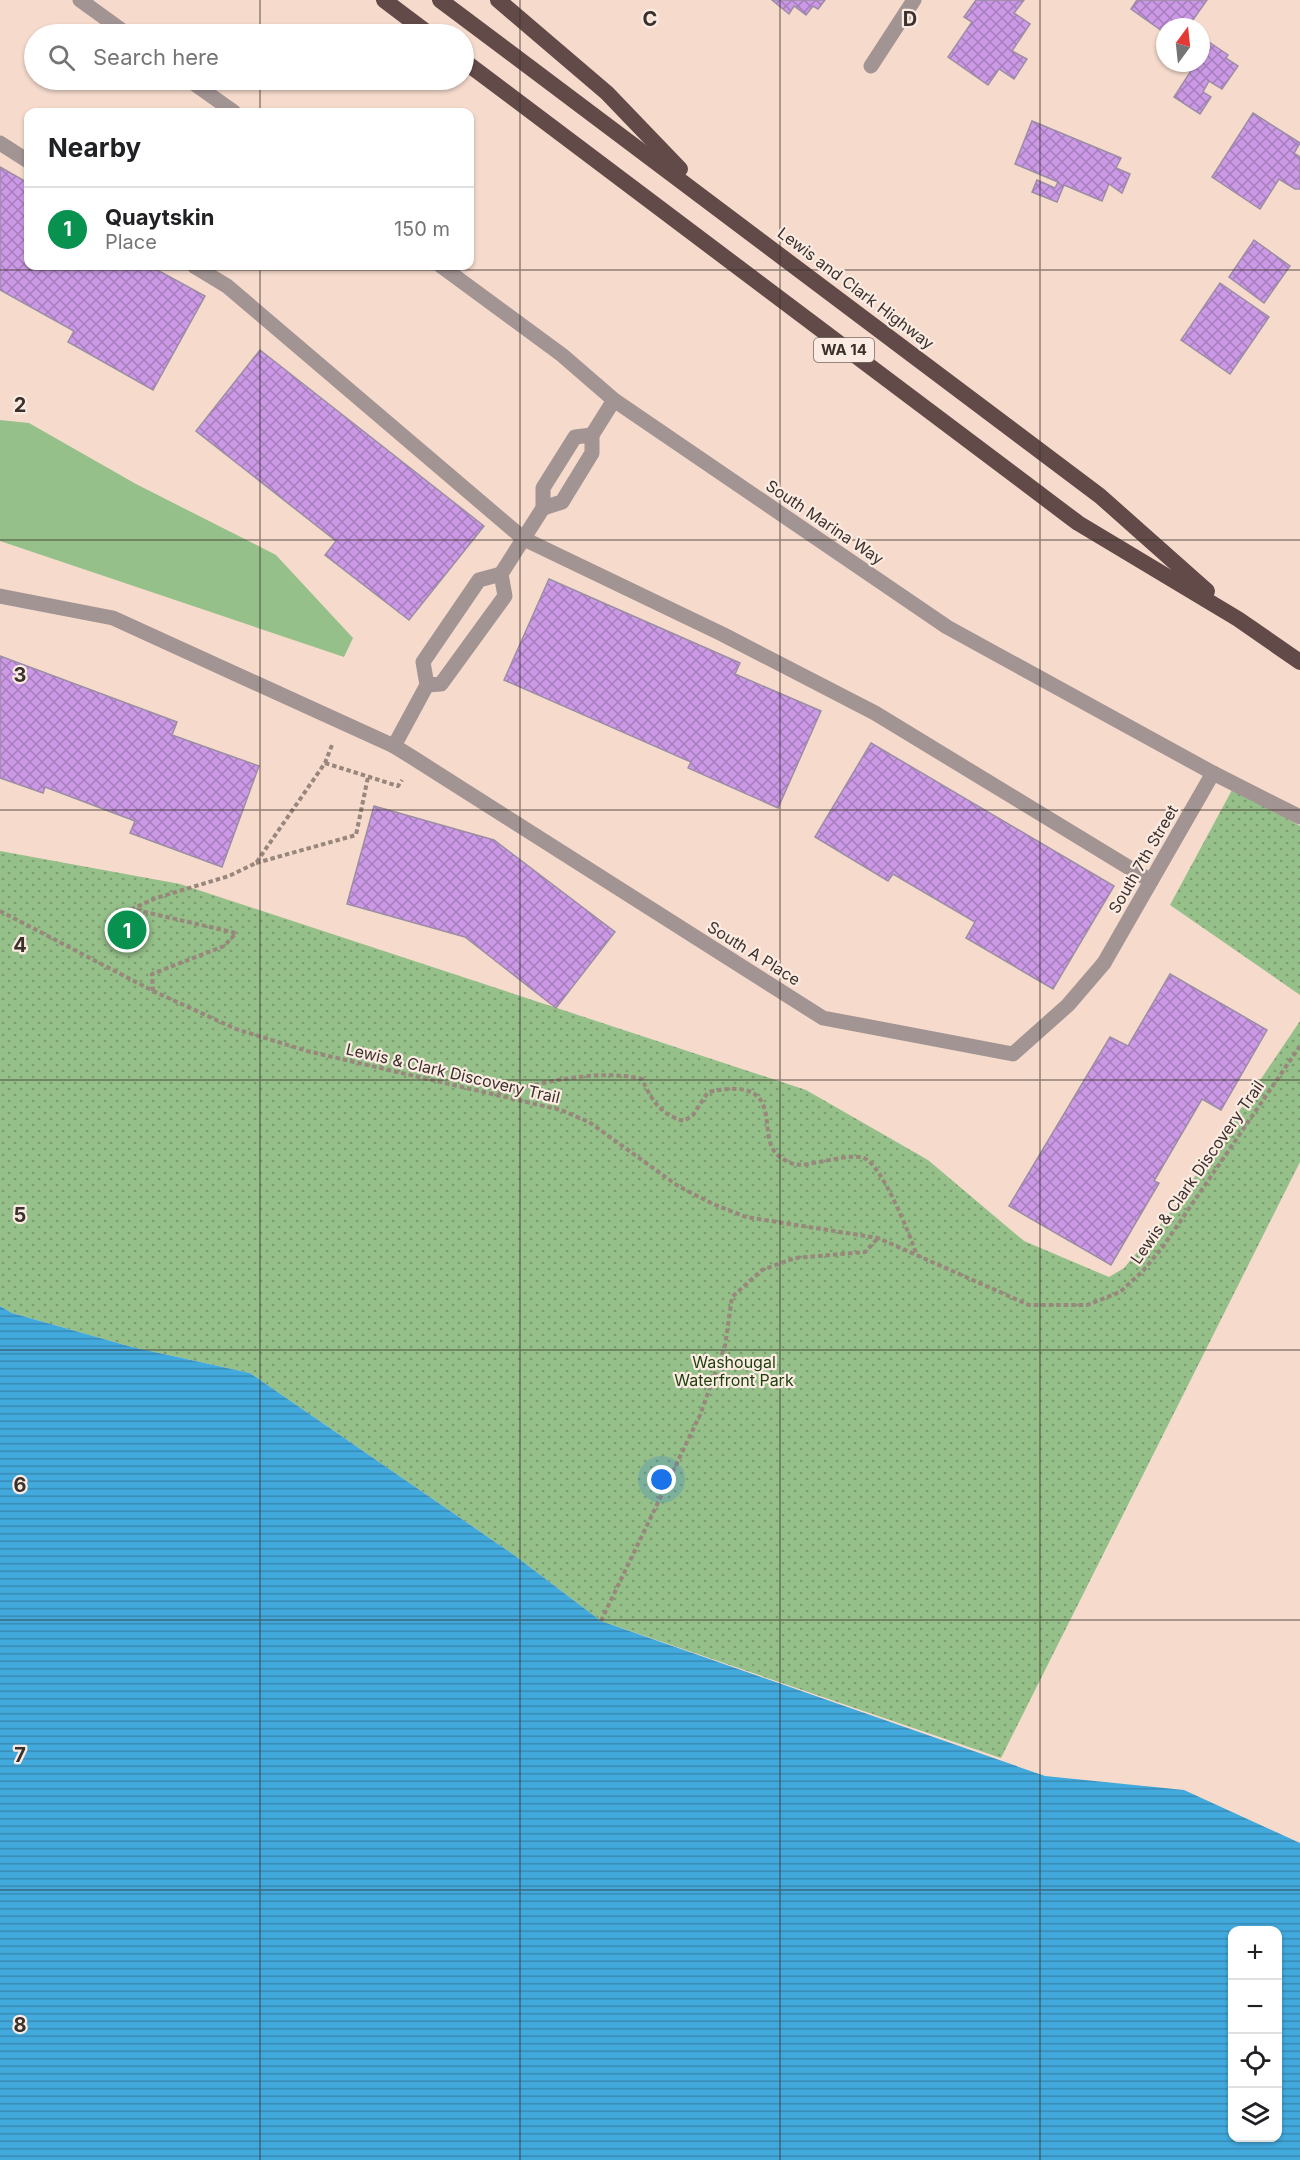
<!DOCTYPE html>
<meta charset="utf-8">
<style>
:root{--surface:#fff;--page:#f6f6f6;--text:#202124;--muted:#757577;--line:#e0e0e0;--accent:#099150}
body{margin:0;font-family:Inter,sans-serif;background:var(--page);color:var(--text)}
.controls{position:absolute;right:18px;bottom:18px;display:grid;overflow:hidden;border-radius:12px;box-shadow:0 2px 4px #0004}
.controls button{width:54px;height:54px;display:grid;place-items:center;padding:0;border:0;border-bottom:2px solid var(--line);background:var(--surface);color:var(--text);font:30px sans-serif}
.compass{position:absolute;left:1156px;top:18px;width:54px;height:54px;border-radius:50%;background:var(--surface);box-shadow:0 2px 4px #0004;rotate:15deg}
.you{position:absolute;left:662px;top:1480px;width:21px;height:21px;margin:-15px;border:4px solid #fff;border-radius:50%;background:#1a73e8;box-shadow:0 0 0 9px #1a73e833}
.badge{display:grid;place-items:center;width:39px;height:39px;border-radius:50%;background:var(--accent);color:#fff;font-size:20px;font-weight:700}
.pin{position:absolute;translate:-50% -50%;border:3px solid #fff;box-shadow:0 2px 6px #0006}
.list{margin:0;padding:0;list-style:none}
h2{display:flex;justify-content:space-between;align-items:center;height:78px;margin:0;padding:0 24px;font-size:26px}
h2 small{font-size:20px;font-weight:400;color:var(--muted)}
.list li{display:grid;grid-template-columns:39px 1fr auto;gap:18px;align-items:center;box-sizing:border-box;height:84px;padding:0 24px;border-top:2px solid var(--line)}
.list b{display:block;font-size:22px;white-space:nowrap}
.list p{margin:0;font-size:20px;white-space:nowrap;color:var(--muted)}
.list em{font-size:20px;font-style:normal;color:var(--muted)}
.icon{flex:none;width:33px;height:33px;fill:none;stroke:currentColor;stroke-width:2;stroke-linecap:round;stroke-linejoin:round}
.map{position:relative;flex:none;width:1300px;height:2160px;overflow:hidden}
.search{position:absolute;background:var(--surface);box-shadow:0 2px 4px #0004;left:24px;top:24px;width:450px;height:66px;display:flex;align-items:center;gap:15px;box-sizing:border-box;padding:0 21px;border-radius:33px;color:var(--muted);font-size:22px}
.panel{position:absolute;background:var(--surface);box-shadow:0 2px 4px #0004;left:24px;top:108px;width:450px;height:162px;border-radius:12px}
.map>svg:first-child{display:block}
.green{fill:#96c089}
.park{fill:url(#park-dots)}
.water{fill:url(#water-rules);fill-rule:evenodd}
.building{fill:url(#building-cross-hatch);stroke:#9b8ea3;stroke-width:1.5}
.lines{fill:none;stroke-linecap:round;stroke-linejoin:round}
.path{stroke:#99867d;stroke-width:4;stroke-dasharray:4.5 3;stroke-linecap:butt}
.service{stroke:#a29493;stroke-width:15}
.minor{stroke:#a29493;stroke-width:15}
.tertiary{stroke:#a29493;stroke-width:15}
.trunk{stroke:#624a48;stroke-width:16}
.grid{fill:none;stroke:#3b312c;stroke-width:1.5;stroke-opacity:0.55}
.labels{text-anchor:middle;stroke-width:4.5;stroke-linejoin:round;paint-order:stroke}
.shield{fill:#fbebe2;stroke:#756963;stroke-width:1.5}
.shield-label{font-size:15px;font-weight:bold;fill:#3b312c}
.street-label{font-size:16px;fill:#3b312c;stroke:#fbebe2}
.park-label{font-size:16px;fill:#1a3f0a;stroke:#fbebe2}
.grid-label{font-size:20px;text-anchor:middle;font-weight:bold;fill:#3b312c;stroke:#fbebe2;stroke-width:4.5;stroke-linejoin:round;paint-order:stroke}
</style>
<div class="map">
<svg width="1300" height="2160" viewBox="0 0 1300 2160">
<defs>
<pattern id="park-dots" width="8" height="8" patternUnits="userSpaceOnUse" patternTransform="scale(1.5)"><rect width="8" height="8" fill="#96c089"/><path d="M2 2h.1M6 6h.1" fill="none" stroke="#7c9d70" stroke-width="1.8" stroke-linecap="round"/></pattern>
<pattern id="water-rules" width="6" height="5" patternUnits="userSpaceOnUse" patternTransform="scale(1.5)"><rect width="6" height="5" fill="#42a9dd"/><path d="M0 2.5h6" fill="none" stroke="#388ab3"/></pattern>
<pattern id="building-cross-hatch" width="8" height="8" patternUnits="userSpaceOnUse" patternTransform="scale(1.5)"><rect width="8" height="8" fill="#cb99e6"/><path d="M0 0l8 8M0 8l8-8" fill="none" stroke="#a67dbb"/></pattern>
</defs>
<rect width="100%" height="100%" fill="#f6dbcd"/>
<polygon class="green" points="0,420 29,423 136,484 276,555 353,638 344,657 0,541"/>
<g class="park">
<polygon points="1233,788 1300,826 1300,995 1170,905"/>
<polygon points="0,851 180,884 806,1090 928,1160 1024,1241 1109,1277 1124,1268 1173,1209 1300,1021 1300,1162 1001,1758 601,1621 514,1555 250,1373 132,1347 12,1313 0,1306"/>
</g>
<path class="water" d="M0 1306 12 1313 132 1347 250 1373 514 1555 601 1621 1045 1776 1184 1790 1300 1843V2160H0ZM1232 1930H1278V2138H1232Z"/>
<g class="building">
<polygon points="772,0 825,0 818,9 813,6 806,15 794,6 789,14"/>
<polygon points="976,0 1024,0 1014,13 1030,24 1012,51 1027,59 1014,79 999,69 988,85 948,57 972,22 964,17"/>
<polygon points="1137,0 1207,0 1188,27 1165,27 1165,33 1131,9"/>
<polygon points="1209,42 1228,55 1226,58 1238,66 1222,89 1209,81 1203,92 1211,97 1200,114 1174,97 1196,63 1201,63 1201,55"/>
<polygon points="1253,113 1300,143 1294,153 1300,157 1300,189 1295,189 1279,179 1260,209 1212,177"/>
<polygon points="1032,121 1121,158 1116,168 1130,174 1122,193 1109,184 1102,201 1064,185 1057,202 1032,192 1037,180 1055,188 1058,182 1015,164"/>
<polygon points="0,167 28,183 28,266 150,266 205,296 153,390 68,342 74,331 0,290"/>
<polygon points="1254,240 1290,266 1264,303 1229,277"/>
<polygon points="1220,283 1269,317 1230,374 1181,340"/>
<polygon points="260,350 484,526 409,620 325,555 336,541 196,431"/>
<polygon points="549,579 740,663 735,674 821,711 778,808 688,768 691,762 504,680"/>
<polygon points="0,656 177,722 172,735 259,766 222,867 130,833 135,821 45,787 43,793 0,778"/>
<polygon points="871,743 1114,886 1053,989 966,938 975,922 893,874 888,881 815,837"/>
<polygon points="374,806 494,840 615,932 556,1008 465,937 347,904"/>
<polygon points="1170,974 1267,1030 1221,1110 1202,1099 1154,1181 1159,1183 1111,1265 1009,1206 1110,1037 1128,1046"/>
</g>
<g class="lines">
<g class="path">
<polyline points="325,763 398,786 402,780"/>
<polyline points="256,863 356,835 368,777"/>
<polyline points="0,911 153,991 236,1029 307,1051 561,1110 589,1122 678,1186 713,1204 746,1217 878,1238 1029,1305 1087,1305 1120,1292 1142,1272 1162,1248 1300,1046"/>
<polyline points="153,991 152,974 224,946 236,933 132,909 156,898 229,876 256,863 325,763 332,745"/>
<path d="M498 1093C544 1083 596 1068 642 1079 652 1101 660 1114 684 1121L693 1115 708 1092C792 1074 752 1138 780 1157 796 1168 802 1165 819 1162 831 1160 853 1154 864 1158 882 1165 909 1233 916 1253"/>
<polyline points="601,1621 700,1415 725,1346 732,1297 762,1270 795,1258 865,1252 877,1239"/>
</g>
<g class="service">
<polyline points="0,143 28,161"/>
<polyline points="194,266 227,286 524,539 722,634 875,713 1151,881"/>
<polyline points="0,596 113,618 394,746"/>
<polyline points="1104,963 1213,773"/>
</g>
<g class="minor">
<polyline points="871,66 914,0"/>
<polyline points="543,508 562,502 592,453 592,435 614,400"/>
<polyline points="501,574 479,580 423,662 427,685 394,746 415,759 823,1018 1013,1054 1068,1005 1104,963"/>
<polyline points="427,685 441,684 505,596 501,574 543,508 543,488 575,437 592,435"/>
<polyline points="1213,773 1300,817"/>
</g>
<g class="tertiary">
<polyline points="80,0 127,34"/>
<polyline points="189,80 234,112"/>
<polyline points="441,266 562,355 614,400 947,627 1213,773"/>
</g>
<g class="trunk">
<polyline points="384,0 429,34"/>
<polyline points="440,0 1100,496 1207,591"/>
<polyline points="498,0 607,93 680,169"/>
<polyline points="464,61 1078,523 1238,619 1300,662"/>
</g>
</g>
<path class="grid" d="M260 0V34M520 0V2160M780 0V2160M1040 0V2160M260 80V112M260 266V2160M0 270H1300M0 540H1300M0 810H1300M0 1080H1300M0 1350H1300M0 1620H1300M0 1890H1300"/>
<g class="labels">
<rect class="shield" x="814" y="338" width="60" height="24" rx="4.5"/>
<g class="shield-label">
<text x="844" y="355">WA 14</text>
</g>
<g class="street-label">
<text transform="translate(856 288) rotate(37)" y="6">Lewis and Clark Highway</text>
<text transform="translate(825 522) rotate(34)" y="6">South Marina Way</text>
<text transform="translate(1143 859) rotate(-60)" y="6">South 7th Street</text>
<text transform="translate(754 953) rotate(32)" y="6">South A Place</text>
<text transform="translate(453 1073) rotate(13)" y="6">Lewis &amp; Clark Discovery Trail</text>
<text transform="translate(1197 1172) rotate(-55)" y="6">Lewis &amp; Clark Discovery Trail</text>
</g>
<g class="park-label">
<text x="734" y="1368">Washougal<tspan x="734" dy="18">Waterfront Park</tspan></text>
</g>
</g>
<g class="grid-label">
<text x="650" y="26">C</text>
<text x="910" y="26">D</text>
<text x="20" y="412">2</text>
<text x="20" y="682">3</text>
<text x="20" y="952">4</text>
<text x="20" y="1222">5</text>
<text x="20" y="1492">6</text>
<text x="20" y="1762">7</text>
<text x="20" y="2032">8</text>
</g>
</svg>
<div class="controls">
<button>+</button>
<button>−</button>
<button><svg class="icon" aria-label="locate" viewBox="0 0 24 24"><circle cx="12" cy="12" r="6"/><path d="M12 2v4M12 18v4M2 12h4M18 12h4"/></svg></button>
<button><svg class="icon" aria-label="layers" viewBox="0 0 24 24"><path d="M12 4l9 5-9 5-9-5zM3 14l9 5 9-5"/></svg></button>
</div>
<svg class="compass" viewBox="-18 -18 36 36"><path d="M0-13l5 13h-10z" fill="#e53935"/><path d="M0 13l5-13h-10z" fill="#757577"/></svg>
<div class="you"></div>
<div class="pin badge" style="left:127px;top:930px">1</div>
<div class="search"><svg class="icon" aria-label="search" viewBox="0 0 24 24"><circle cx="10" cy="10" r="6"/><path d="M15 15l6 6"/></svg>Search here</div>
<section class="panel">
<h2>Nearby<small></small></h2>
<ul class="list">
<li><span class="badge">1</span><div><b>Quaytskin</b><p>Place</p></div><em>150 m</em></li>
</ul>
</section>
</div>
